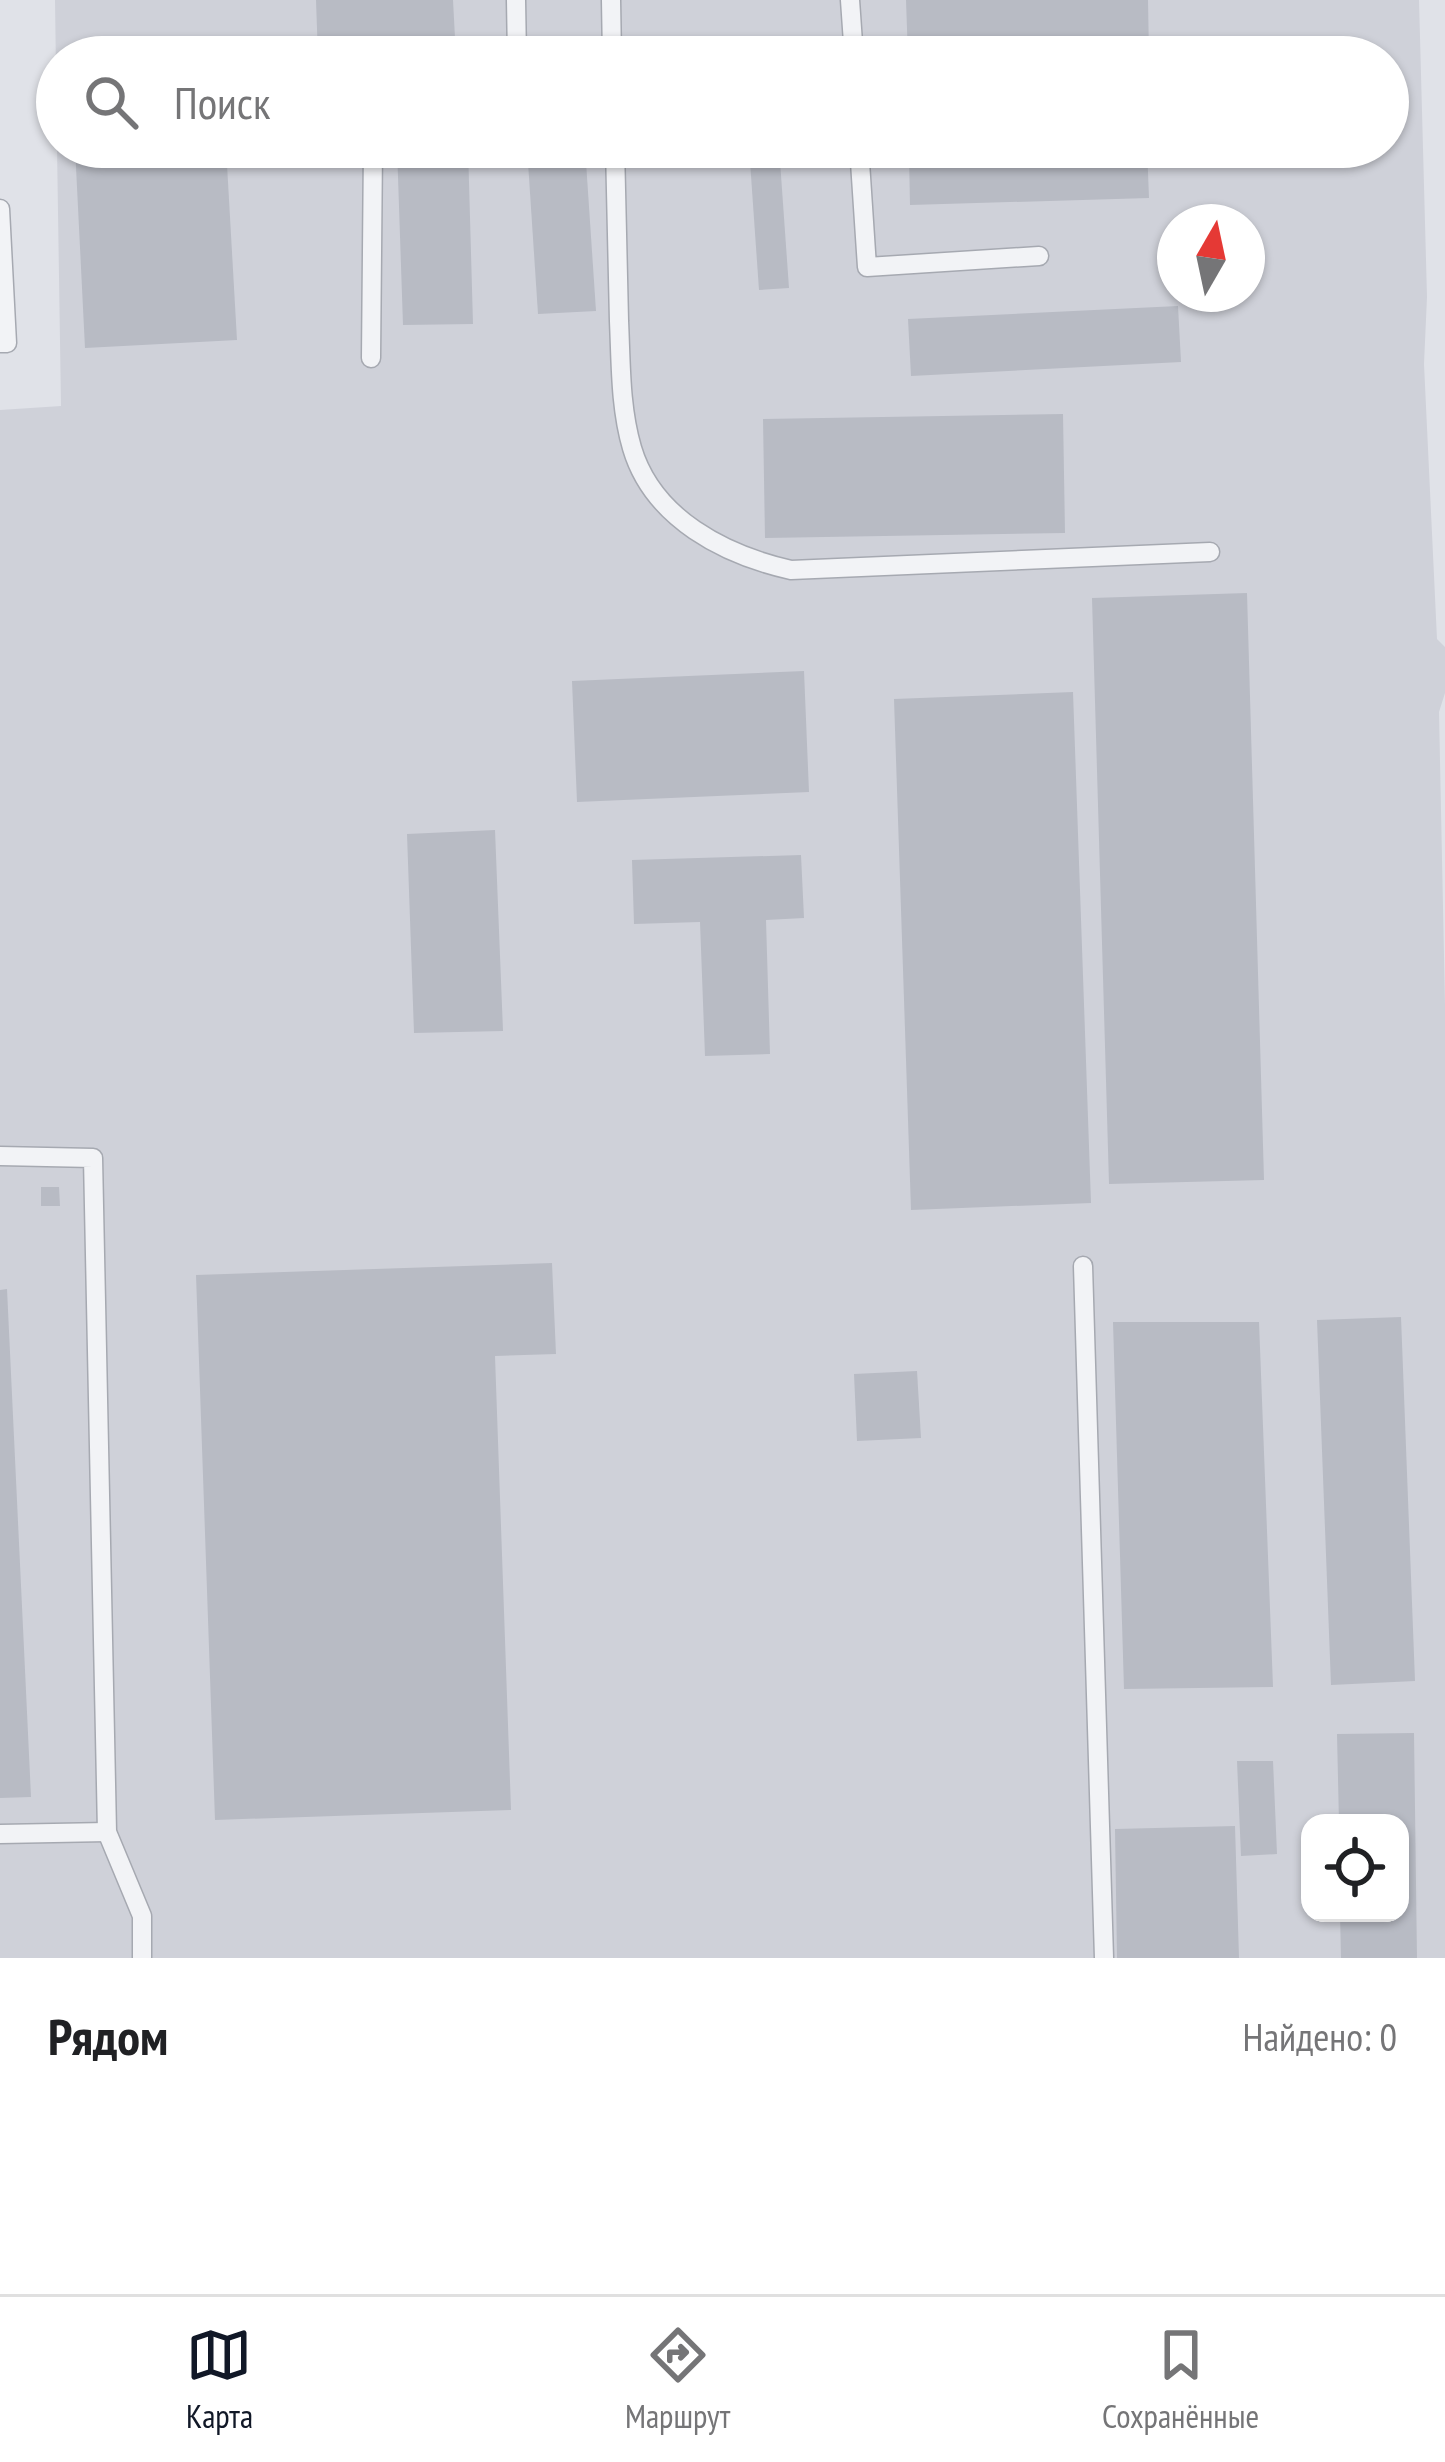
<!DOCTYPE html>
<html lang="ru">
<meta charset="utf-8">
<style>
:root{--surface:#fff;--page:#f6f6f6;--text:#202124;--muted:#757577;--line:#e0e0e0;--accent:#111827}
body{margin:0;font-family:"PT Sans Narrow",sans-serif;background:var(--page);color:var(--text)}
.controls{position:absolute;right:36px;bottom:36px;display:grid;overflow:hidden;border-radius:24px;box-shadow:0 3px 9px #0004}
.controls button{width:108px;height:108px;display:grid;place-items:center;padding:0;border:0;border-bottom:3px solid var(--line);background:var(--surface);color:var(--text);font:60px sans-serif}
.compass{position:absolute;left:1157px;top:204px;width:108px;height:108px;border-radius:50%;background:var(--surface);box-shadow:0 3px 9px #0004;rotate:9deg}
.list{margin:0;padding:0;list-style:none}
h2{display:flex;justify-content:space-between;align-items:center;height:156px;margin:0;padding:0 48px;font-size:51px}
h2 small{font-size:39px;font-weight:400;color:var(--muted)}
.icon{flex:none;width:66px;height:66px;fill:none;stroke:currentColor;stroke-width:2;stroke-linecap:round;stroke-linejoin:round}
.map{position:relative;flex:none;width:1445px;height:1958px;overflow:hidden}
.search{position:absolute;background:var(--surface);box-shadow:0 3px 9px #0004;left:36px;right:36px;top:36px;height:132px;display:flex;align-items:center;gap:30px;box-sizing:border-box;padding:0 42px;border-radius:66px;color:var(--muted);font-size:45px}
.sheet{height:336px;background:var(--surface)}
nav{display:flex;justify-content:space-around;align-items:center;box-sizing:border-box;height:168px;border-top:3px solid var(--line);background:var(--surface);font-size:33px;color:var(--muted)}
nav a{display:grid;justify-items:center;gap:6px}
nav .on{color:var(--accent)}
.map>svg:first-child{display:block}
.built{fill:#cfd1d9;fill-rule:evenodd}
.building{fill:#b8bbc4}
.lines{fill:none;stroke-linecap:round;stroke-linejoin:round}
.service-casing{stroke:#a6a9b1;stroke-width:21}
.service{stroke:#f2f3f6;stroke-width:18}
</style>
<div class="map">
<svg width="1445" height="1958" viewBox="0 0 1445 1958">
<rect width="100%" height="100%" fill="#e0e2e8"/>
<path class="built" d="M55 0H1419L1427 297 1424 364 1437 639 1445 647V693L1439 712 1445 1005V1958H0V410L61 406 57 147H1388V57H57V142ZM1175 222H1247V294H1175ZM1310 1823H1400V1913H1310Z"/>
<g class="building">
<polygon points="316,0 453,0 456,57 318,57"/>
<polygon points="906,0 1148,0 1149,56 908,57"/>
<polygon points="75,147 226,147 237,340 85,348"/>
<polygon points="397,147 468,147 473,324 403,325"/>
<polygon points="527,147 585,147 596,311 538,314"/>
<polygon points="749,147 779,147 789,288 759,290"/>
<polygon points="1147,147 1149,198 910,205 909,155"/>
<polygon points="1178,306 1181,362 911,376 908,319"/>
<polygon points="1063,414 1065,533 765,538 763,419"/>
<polygon points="1247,593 1264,1180 1109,1184 1092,598"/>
<polygon points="804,671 809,792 577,802 572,681"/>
<polygon points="1073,692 1091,1203 911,1210 894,699"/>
<polygon points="495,830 503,1031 414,1033 407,834"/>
<polygon points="801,855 804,918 766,920 770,1054 705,1056 700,922 634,924 632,860"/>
<polygon points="41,1187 59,1187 60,1206 41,1206"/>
<polygon points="552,1263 556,1354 495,1356 511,1810 215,1820 196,1275"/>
<polygon points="7,1289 31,1797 0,1798 0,1290"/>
<polygon points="1401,1317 1415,1681 1331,1685 1317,1320"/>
<polygon points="1113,1322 1259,1322 1273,1687 1124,1689"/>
<polygon points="917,1371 921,1438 857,1441 854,1374"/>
<polygon points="1414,1733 1417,1958 1341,1958 1340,1913 1400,1913 1400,1823 1339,1823 1337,1734"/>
<polygon points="1237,1761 1273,1761 1277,1854 1241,1856"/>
<polygon points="1235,1826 1239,1958 1117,1958 1115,1829"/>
</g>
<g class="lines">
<g class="service-casing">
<g id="service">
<polyline points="516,0 517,57"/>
<polyline points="611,0 612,57"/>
<polyline points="850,0 854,57"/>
<path d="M615 147C616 205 618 263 619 321 621 364 620 407 632 448 653 519 725 555 791 570L1210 552"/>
<polyline points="859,147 867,267 1039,256"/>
<polyline points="0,209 7,343 0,343"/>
<polyline points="371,358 373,147"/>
<polyline points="0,1156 93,1158 107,1832 142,1916 142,1958"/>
<polyline points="1083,1266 1104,1958"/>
<polyline points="0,1834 107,1832"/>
</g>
</g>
<use href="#service" class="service"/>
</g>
</svg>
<div class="controls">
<button><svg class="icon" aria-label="locate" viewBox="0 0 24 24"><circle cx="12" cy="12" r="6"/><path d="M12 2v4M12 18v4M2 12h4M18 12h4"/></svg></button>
</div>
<svg class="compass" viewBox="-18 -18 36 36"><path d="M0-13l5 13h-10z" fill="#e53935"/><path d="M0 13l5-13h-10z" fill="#757577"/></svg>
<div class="search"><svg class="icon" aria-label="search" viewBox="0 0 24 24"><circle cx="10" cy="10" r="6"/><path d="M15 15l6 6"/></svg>Поиск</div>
</div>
<section class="sheet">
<h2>Рядом<small>Найдено: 0</small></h2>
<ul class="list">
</ul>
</section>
<nav>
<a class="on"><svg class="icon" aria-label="map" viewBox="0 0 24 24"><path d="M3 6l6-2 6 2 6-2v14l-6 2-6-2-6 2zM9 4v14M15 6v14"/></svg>Карта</a>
<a><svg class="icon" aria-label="directions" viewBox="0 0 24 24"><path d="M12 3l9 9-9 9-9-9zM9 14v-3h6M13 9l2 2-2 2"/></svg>Маршрут</a>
<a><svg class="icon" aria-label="saved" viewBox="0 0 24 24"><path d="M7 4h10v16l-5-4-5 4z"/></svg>Сохранённые</a>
</nav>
